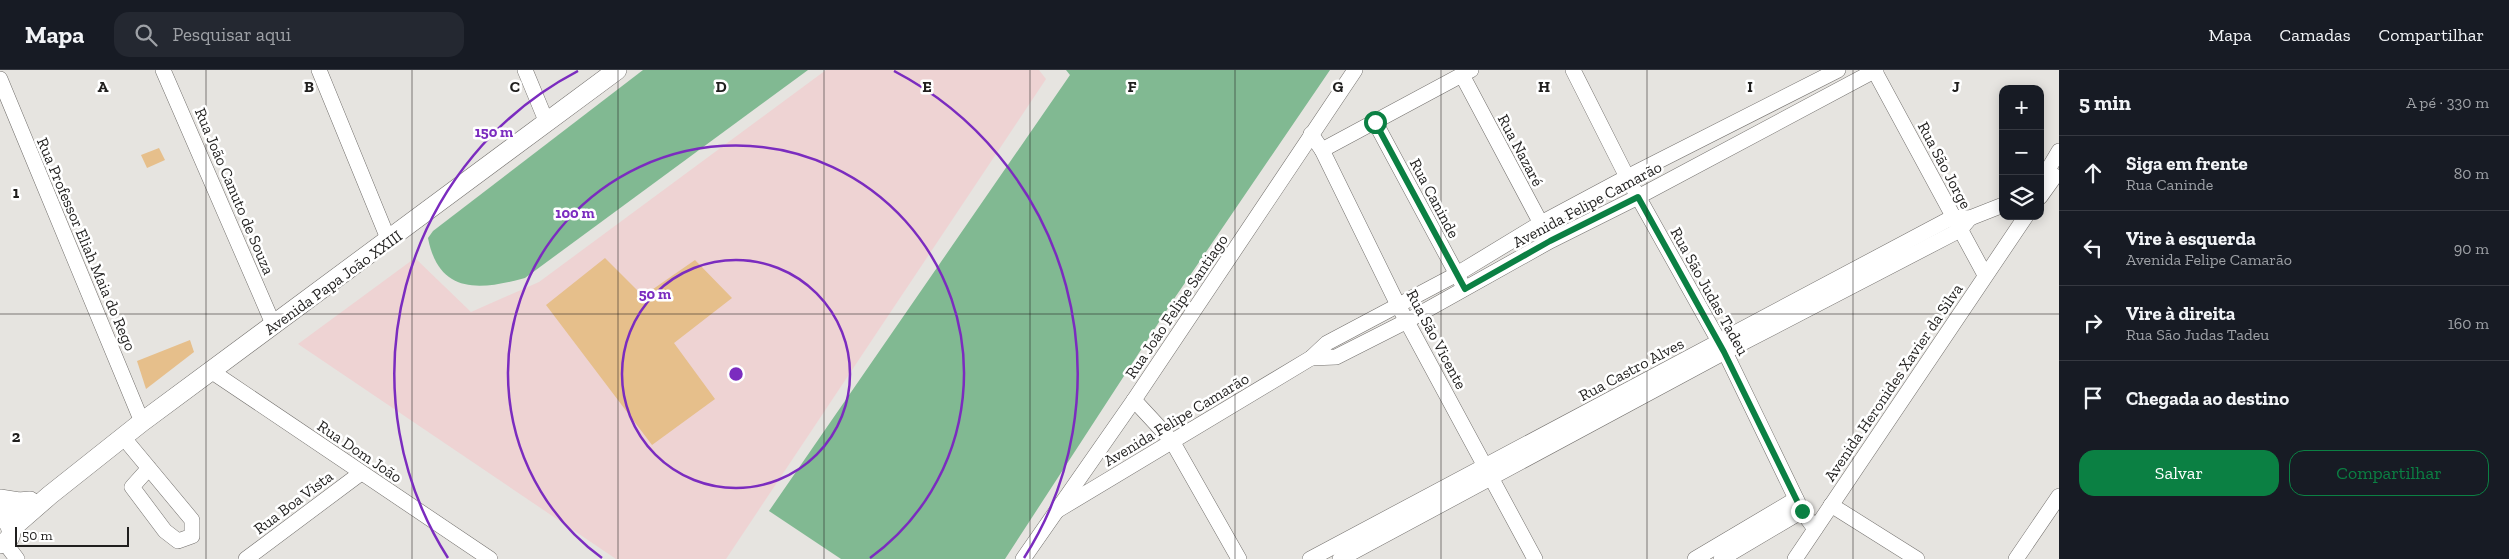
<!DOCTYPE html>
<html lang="pt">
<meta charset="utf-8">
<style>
:root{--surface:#171b24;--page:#242831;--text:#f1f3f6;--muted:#9ea1a6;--line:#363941;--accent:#0b8043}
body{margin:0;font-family:"Zilla Slab",serif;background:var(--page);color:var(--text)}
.controls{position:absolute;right:15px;top:15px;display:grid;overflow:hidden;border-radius:10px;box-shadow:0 2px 12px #0003}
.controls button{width:45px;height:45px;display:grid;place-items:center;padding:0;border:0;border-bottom:1px solid var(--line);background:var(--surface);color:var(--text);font:25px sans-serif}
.scale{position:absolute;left:15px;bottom:12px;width:114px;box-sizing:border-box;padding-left:5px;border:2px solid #201f1e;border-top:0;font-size:14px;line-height:18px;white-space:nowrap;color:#201f1e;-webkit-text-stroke:4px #fff;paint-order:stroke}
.stop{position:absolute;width:15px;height:15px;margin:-11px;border:4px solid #0b8043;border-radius:50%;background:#fff}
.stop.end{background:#0b8043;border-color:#fff;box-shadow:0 1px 5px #0008}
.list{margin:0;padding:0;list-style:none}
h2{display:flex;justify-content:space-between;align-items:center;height:65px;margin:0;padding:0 20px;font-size:21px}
h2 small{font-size:16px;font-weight:400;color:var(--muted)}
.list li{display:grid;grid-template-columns:32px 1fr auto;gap:15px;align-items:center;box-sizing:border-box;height:75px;padding:0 20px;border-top:1px solid var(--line)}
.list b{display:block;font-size:19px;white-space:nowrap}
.list p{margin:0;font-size:16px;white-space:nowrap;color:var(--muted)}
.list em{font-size:16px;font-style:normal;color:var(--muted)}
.actions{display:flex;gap:10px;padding:15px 20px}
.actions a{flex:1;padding:11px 0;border:1px solid var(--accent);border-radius:15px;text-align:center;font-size:18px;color:var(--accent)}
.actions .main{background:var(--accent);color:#fff}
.icon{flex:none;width:28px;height:28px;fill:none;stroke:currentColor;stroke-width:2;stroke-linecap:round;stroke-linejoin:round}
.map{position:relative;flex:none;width:2059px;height:489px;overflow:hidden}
header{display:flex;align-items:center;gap:30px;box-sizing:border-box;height:70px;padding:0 25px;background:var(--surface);border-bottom:1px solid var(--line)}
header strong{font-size:24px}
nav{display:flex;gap:28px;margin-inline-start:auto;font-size:18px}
.search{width:350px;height:45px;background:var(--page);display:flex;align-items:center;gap:12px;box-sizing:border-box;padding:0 18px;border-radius:15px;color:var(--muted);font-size:19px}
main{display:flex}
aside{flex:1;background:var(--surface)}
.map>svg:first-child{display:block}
.industrial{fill:#eed3d3}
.forest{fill:#81b992}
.building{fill:#e6bf8b}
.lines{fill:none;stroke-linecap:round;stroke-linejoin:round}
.minor-casing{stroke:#73706d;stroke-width:16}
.major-casing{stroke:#73706d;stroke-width:20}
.minor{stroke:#fff;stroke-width:15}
.major{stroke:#fff;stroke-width:19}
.route{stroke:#0b8043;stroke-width:6}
.grid{fill:none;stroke:#201f1e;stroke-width:1;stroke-opacity:0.55}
.ring{fill:none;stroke:#7b2cbf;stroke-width:2.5}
.labels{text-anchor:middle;stroke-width:5;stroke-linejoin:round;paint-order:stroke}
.street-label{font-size:16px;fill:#201f1e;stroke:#fff}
.grid-label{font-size:16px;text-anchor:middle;font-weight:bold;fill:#201f1e;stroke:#fff;stroke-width:5;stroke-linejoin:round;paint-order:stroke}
.centre{fill:#7b2cbf;stroke:#fff;stroke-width:2.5}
.ring-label{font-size:15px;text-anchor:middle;font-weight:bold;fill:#7b2cbf;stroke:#fff;stroke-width:5;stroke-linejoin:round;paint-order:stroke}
</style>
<header>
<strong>Mapa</strong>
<div class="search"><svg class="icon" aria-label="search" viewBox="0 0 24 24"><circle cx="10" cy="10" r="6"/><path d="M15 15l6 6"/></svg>Pesquisar aqui</div>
<nav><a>Mapa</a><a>Camadas</a><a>Compartilhar</a></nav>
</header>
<main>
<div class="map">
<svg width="2059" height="489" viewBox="0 0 2059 489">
<rect width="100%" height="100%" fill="#e6e4e0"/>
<polygon class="industrial" points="826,0 1039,0 1046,9 726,489 616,489 298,274 415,188 471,242 539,212"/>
<g class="forest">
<path d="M643 0H808L525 208C480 220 439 225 428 168L433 161Z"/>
<polygon points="1066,0 1330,0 1176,226 1005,489 841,489 769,441 1070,5"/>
</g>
<g class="building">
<polygon points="159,78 165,90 147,98 141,85"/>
<polygon points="605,188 643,226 695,190 732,228 674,273 715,329 652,375 546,235"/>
<polygon points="190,270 194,282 146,319 137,291"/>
</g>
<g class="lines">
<g class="minor-casing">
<g id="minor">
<polyline points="163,0 274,256"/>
<polyline points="319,0 389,171"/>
<polyline points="525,0 547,53"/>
<polyline points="1573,0 1627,107 1725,282 1802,441 1815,459"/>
<polyline points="1874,0 1985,205"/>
<polyline points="1462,5 1546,163"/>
<polyline points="0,9 142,352"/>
<polyline points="1375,52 1461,212"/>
<polyline points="1311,64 1322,80 1398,235 1535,489"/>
<polyline points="1322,80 1471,0"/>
<polyline points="2040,113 2059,81"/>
<polyline points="2040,127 2055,106"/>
<polyline points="1311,288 1336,287 1407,251 1550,171 1638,127 1876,0"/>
<polyline points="211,301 490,489"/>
<polyline points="1134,330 1172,371 1239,489"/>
<polyline points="123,367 192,450 192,466 178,471 165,461 132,417 149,398"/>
<polyline points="1831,435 1917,489"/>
<polyline points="1058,440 1311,288 1327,273 1457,204 1541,153 1627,107 1838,0"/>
<polyline points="5,473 17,489"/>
<polyline points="246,489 361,403"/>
<polyline points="1023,489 1134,330 1355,0"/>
<polyline points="1310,489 1953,147 1970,148 2003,135"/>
<polyline points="1340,489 1725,282 1960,160 1970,148"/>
<polyline points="1695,489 1796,429"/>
<polyline points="1721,489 1802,441"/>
<polyline points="1795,489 2026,146"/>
<polyline points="2016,489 2059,426"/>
</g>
</g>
<g class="major-casing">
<g id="major">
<polyline points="0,429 19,432 30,431"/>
<polyline points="1,447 33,433"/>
<polyline points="11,459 50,425 142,352 617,0"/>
<path d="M0 474C13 470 14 459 6 450"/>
</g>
</g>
<use href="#minor" class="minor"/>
<use href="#major" class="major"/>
</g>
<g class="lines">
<polyline class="route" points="1375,52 1465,219 1550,171 1638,127 1724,282 1802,441"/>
</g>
<path class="grid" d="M206 0V489M412 0V489M618 0V489M824 0V489M1030 0V489M1235 0V489M1441 0V489M1647 0V489M1853 0V489M0 244H2059"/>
<g class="ring">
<circle cx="736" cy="304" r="114"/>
<path d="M602 488A228 228 0 1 1 870 488"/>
<path d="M448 488A342 342 0 0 1 578 1M894 1A342 342 0 0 1 1024 488"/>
</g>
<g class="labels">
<g class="street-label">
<text transform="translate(1521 80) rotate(62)" y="6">Rua Nazaré</text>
<text transform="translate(1945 95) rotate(62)" y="6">Rua São Jorge</text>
<text transform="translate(235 121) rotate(67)" y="6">Rua João Canuto de Souza</text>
<text transform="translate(1435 128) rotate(62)" y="6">Rua Caninde</text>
<text transform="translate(1587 134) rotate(-28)" y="6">Avenida Felipe Camarão</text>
<text transform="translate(87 174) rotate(67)" y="6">Rua Professor Eliah Maia do Rego</text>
<text transform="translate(333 212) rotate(-36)" y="6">Avenida Papa João XXIII</text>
<text transform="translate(1710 221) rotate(61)" y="6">Rua São Judas Tadeu</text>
<text transform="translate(1176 236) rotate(-56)" y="6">Rua João Felipe Santiago</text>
<text transform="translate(1437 269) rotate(62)" y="6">Rua São Vicente</text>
<text transform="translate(1631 299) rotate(-28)" y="6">Rua Castro Alves</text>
<text transform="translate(1893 312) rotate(-56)" y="6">Avenida Heronides Xavier da Silva</text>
<text transform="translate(1176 349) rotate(-31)" y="6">Avenida Felipe Camarão</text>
<text transform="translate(360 381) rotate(34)" y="6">Rua Dom João</text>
<text transform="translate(293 432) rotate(-37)" y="6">Rua Boa Vista</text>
</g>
</g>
<g class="grid-label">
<text x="103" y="22">A</text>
<text x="309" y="22">B</text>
<text x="515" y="22">C</text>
<text x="721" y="22">D</text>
<text x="927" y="22">E</text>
<text x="1132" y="22">F</text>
<text x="1338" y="22">G</text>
<text x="1544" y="22">H</text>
<text x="1750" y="22">I</text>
<text x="1956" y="22">J</text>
<text x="16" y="128">1</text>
<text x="16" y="372">2</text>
</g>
<circle cx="736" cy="304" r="8" class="centre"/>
<g class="ring-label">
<text x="494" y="67">150 m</text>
<text x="575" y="148">100 m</text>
<text x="655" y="229">50 m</text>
</g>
</svg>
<div class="controls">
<button>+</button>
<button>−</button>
<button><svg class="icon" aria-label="layers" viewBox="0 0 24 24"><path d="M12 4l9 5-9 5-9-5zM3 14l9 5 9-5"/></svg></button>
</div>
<div class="scale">50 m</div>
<div class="stop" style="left:1375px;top:52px"></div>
<div class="stop end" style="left:1802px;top:441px"></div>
</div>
<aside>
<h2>5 min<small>A pé · 330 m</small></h2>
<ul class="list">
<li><svg class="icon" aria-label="ahead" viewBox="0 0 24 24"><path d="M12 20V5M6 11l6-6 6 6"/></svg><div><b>Siga em frente</b><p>Rua Caninde</p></div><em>80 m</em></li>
<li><svg class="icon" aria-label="left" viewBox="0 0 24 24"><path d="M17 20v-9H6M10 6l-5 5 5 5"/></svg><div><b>Vire à esquerda</b><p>Avenida Felipe Camarão</p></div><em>90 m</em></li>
<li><svg class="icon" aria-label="right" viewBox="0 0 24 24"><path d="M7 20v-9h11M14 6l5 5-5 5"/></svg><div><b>Vire à direita</b><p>Rua São Judas Tadeu</p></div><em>160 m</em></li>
<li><svg class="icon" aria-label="arrive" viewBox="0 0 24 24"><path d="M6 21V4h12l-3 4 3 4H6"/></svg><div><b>Chegada ao destino</b></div></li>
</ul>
<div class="actions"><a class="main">Salvar</a><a>Compartilhar</a></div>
</aside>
</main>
